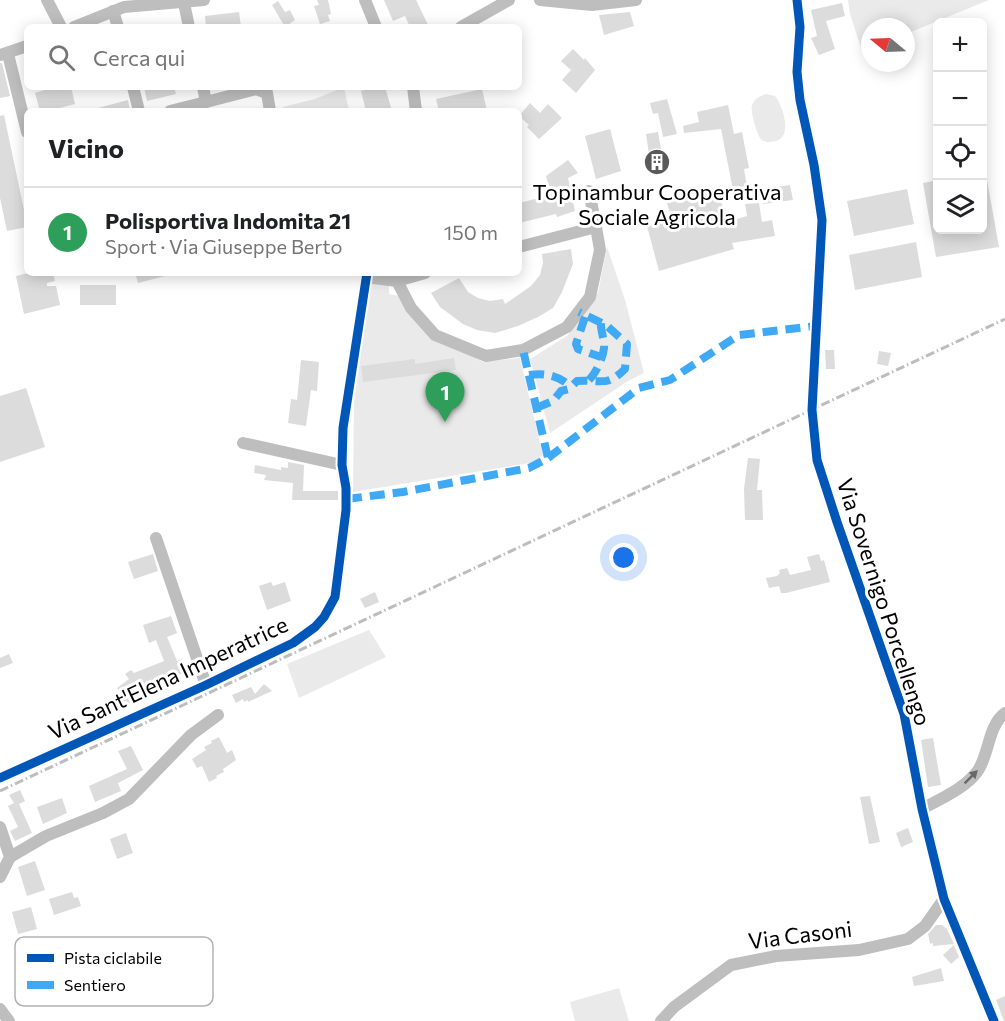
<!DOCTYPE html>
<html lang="it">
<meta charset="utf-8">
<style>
:root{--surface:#fff;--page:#f6f6f6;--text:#202124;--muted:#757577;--line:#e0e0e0;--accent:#595959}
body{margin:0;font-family:Commissioner,sans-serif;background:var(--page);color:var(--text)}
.controls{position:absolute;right:18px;top:18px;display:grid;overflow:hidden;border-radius:9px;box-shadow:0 3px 15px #0003}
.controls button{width:54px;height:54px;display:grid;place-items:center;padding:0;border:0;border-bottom:2px solid var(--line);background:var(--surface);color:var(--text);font:30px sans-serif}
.compass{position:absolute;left:861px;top:18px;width:54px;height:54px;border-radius:50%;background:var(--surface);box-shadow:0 3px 15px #0003;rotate:289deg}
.you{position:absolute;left:624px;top:558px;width:21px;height:21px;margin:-15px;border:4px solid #fff;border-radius:50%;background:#1a73e8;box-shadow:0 0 0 9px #1a73e833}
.badge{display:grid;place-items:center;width:39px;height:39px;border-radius:50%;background:var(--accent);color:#fff;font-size:20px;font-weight:700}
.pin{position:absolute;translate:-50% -50px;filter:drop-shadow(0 2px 3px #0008)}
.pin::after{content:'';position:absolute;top:32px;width:21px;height:18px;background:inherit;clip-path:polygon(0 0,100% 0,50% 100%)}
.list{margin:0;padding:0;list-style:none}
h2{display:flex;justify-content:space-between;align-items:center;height:78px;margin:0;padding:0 24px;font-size:26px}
h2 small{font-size:20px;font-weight:400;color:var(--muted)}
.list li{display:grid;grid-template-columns:39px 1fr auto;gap:18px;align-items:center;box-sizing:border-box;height:90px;padding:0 24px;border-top:2px solid var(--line)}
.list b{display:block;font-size:22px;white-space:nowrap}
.list p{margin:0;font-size:20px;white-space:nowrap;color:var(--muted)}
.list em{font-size:20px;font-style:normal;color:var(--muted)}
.icon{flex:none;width:33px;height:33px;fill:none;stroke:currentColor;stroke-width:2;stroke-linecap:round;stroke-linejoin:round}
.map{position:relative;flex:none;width:1005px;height:1021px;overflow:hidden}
.search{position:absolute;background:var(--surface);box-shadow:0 3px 15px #0003;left:24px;top:24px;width:498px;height:66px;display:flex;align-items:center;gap:15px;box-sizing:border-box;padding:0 21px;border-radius:9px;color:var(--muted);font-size:22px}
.panel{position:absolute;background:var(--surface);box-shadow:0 3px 15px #0003;left:24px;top:108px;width:498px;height:168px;border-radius:9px}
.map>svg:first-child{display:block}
.green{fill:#eaeaea}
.building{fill:#dcdcdc}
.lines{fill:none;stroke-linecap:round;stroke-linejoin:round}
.minor{stroke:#bebebe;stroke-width:12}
.rail{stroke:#bdbdbd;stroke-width:3;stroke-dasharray:9 3 1.5 3;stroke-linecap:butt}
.quiet{stroke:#3fa9f5;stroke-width:8;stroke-dasharray:15 8;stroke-linecap:butt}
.cycleway-casing{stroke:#fff;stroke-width:13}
.cycleway{stroke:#0057b8;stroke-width:9}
.oneway{fill:#686868}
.labels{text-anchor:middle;stroke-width:6;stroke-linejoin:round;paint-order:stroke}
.poi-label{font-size:22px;fill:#000;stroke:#fff}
.street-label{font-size:22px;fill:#000;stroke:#fff}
.key{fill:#fff;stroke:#b2b2b2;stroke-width:1.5}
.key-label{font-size:16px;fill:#000}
</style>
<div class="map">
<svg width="1005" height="1021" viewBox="0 0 1005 1021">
<rect width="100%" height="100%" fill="#fff"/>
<g class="green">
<polygon points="848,0 989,0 906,34 906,27 870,27 870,48 862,51 850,14"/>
<polygon points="344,87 349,111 283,111 283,107 315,99"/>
<path d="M766 94 775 96C783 106 793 136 776 141 771 142 766 143 762 140 757 137 750 110 752 105 755 98 760 96 766 94Z"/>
<polygon points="607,247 625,300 644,373 628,381 550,433 530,359 567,336 598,293"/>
<polygon points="371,282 389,283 389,294 400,296 434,338 483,362 520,358 543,456 530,463 353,492 354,402"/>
<polygon points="369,630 386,657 299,698 287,664"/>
<polygon points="619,988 629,1021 575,1021 570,1002"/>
</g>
<g class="building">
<polygon points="317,0 328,0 331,14 328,15 330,21 320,24 314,6 319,5"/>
<polygon points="384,0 416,0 429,27 410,27 405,16 393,21"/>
<polygon points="278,1 285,12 290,10 295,20 285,27 272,5"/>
<polygon points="842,3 845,16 826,21 835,49 819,55 811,38 817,36 811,10"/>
<polygon points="239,12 241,27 206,27 205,16"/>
<polygon points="630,12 634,26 604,35 599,15"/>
<polygon points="573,49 584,60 585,58 595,70 576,93 562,80 571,70 561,61"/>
<polygon points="0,63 2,63 10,96 0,98"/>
<polygon points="55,87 71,87 75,104 48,111 40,111 35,93"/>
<polygon points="144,87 174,87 176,94 147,101"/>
<polygon points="368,87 385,87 392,111 366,111 361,91 368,89"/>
<polygon points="482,89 487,111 439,111 436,99"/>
<polygon points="667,99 677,134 663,137 658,113 653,114 650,103"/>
<polygon points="128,100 130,111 98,111 98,108"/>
<polygon points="530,103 540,113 548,104 562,118 539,139 527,127 529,125 519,116"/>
<polygon points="728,105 734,134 742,132 749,168 744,169 747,187 733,190 721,129 684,133 683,126 699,122 697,112"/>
<polygon points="4,115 27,224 27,227 7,231 0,198 0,116"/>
<polygon points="610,129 621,171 596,179 585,136"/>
<polygon points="658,132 665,172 652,174 646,134"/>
<polygon points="568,160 578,173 568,178 575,211 557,217 556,214 519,223 519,203 551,195 546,176"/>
<polygon points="938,180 938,230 982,230 982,181 987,180 999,247 936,257 923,183"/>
<polygon points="790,185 793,200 763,204 762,195 771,194 771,188"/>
<polygon points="721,187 724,197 720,198 727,222 747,216 745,204 759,203 762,222 772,220 775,236 732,243 734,249 659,271 647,226 672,219 667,203"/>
<polygon points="907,189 914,224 854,236 847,201"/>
<polygon points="916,242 922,277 855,290 849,255"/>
<polygon points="571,249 573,264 562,292 553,308 538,317 518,326 495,333 477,330 463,324 440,307 431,293 459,278 468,292 478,298 490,301 503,299 505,304 531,286 540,275 543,263 542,254"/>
<polygon points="28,273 53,273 55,281 47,283 47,286 56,286 60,305 24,314 16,276"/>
<polygon points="135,273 165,273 165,276 138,283"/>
<rect x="80" y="285" width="36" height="20"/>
<polygon points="825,350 834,350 835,369 826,369"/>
<polygon points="879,351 891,353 888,366 877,364"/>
<polygon points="454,358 456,370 363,382 361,366 415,359 415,364"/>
<polygon points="301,360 319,362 317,391 311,390 306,426 288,423 291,399 297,400"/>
<polygon points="26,388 45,447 0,462 0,396"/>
<polygon points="748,458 760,459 757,490 762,490 763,520 745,520 744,489"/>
<polygon points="288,462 304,465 303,491 338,491 338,500 292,500 293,483 264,480 266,475 254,473 255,465 281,470 281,467 288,468"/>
<polygon points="153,554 158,571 134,579 128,562"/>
<polygon points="819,554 821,561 824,560 830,582 786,593 781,593 779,586 769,588 766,578 777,576 780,573 779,570 787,568 790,575 811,570 807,557"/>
<polygon points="271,582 273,586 285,582 291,601 267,610 259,586"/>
<polygon points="375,592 379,602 365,608 360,599"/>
<polygon points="171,616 177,633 167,637 177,661 182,659 187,671 166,681 169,688 159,692 156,684 123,708 117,699 123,695 117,688 129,679 125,674 131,670 134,673 164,661 156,640 149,643 143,625"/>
<polygon points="9,654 13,663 0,668 0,658"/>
<polygon points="264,684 272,691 248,702 248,700 244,702 243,699 236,703 232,695 251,687 255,694"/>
<polygon points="219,737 227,753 232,750 236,760 223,769 224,772 216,776 217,778 209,782 202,766 197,768 192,759 206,750 204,747 212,743 211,741"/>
<polygon points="933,738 941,785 928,787 921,740"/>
<polygon points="131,746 143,770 118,783 121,791 95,802 89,786 127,769 118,751"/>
<polygon points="20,790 25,801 19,804 32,833 15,841 10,831 18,827 8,806 14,803 9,795"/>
<polygon points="870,796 880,842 869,844 860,797"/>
<polygon points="62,798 67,813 43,824 37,807"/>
<polygon points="908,828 913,842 901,847 896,833"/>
<polygon points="126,833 133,853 117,859 110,839"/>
<polygon points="35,861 45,890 27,896 18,867"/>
<polygon points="72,892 74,898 78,897 81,906 54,915 49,899"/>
<polygon points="31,907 37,929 18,934 12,912"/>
<polygon points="936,925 942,925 947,929 954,944 933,946 933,943 930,944 928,934"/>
<polygon points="954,945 959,957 951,964 943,955"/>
<polygon points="941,968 944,981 914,986 912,977"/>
<polygon points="1005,996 1005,1021 1004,1021 996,1000"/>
</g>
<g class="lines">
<g class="minor">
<polyline points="47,0 61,27"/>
<polyline points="365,0 376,27"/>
<polyline points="540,0 592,5 636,0"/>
<polyline points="797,0 800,27 797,72 800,100 814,165 822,220 812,410 817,460 837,522 904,714 922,809 944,899 994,1021"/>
<polyline points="184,3 189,27"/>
<polyline points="113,11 118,27"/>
<polyline points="74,27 124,7 204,0"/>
<polyline points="461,27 509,0"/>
<polyline points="8,54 27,132"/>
<polyline points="0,55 27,46"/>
<polyline points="133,87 139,111"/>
<polyline points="413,87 416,111"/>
<polyline points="206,102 256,89 267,93 270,111"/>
<polyline points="170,111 206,102 203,87"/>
<polyline points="519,247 596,227 589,191"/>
<polyline points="366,277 397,281 425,273"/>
<polyline points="397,281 411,308 435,335 486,356 523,350 567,327 590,297 600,250 596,227"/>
<polyline points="243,443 342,465"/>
<polyline points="156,538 206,685"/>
<polyline points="0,778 206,685 293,643 315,627 324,617 335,597 346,510 346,488 342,465 343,428 367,273"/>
<path d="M922 809C940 799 964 789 977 772 990 754 987 727 1005 713"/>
<polyline points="0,827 10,857 0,877"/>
<polyline points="10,857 46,836 103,813 129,799 191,735 218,715"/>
<polyline points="0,1009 9,1021"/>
<polyline points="661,1021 674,1007 731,965 776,956 859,950 908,939 925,926 944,899"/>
</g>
<polyline class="rail" points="0,791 1005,319"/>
<g class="quiet">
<polyline points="138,109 139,111"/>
<polyline points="585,317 576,344 578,349 601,357"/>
<path d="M529 375C546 373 558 375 571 387"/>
<path d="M589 380C596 373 603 358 604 348 605 339 600 331 601 322"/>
<path d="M536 408 553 401 561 391 569 389 577 381C601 379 606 388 625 369L627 344 606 325 579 312"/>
<polyline points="548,458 639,388 670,380 739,335 816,326"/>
<polyline points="347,499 403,492 529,468 548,458 523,350"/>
</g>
<g class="cycleway-casing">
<g id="cycleway">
<polyline points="797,0 800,27 797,72 800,100 814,165 822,220 812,410 817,460 837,522 904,714 922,809 944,899 994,1021"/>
<polyline points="0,778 206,685 293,643 315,627 324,617 335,597 346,510 346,488 342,465 343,428 367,273"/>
</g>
</g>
<use href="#cycleway" class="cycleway"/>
</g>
<defs><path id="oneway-solid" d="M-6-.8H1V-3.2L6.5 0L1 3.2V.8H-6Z" transform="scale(1.5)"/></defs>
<use class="oneway" href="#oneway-solid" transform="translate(971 777) rotate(-45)"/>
<defs>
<g id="building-disc" transform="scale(1.35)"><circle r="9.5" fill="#595959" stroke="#fff"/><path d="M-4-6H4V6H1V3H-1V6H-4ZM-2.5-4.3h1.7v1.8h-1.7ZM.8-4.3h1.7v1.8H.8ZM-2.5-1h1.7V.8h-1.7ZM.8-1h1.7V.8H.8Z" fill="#fff"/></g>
</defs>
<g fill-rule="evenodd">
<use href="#building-disc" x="657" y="162"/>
</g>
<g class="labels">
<g class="poi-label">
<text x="657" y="200">Topinambur Cooperativa<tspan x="657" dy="25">Sociale Agricola</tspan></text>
</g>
<g class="street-label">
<text transform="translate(884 602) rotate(72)" y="8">Via Sovernigo Porcellengo</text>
<text transform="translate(168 678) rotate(-25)" y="8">Via Sant'Elena Imperatrice</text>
<text transform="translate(800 935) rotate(-7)" y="8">Via Casoni</text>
</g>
</g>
<rect x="15" y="937" width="198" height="69" rx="9" class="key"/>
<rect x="27" y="954" width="27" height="8" fill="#0057b8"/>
<rect x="27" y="981" width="27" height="8" fill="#3fa9f5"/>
<g class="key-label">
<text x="64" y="964">Pista ciclabile</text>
<text x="64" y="991">Sentiero</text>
</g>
</svg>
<div class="controls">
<button>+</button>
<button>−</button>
<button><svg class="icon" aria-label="locate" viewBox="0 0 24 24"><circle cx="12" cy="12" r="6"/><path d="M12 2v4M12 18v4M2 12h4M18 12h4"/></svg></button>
<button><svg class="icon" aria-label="layers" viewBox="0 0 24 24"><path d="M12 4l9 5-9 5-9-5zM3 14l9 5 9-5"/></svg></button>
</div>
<svg class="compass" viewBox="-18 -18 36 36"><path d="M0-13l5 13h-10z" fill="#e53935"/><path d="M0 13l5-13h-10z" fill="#757577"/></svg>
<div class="you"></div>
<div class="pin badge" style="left:445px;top:422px;background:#2e9e5b">1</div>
<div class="search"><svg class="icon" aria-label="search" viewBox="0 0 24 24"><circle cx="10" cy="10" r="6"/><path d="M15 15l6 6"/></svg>Cerca qui</div>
<section class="panel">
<h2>Vicino<small></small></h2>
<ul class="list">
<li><span class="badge" style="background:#2e9e5b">1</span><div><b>Polisportiva Indomita 21</b><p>Sport · Via Giuseppe Berto</p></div><em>150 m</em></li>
</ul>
</section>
</div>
